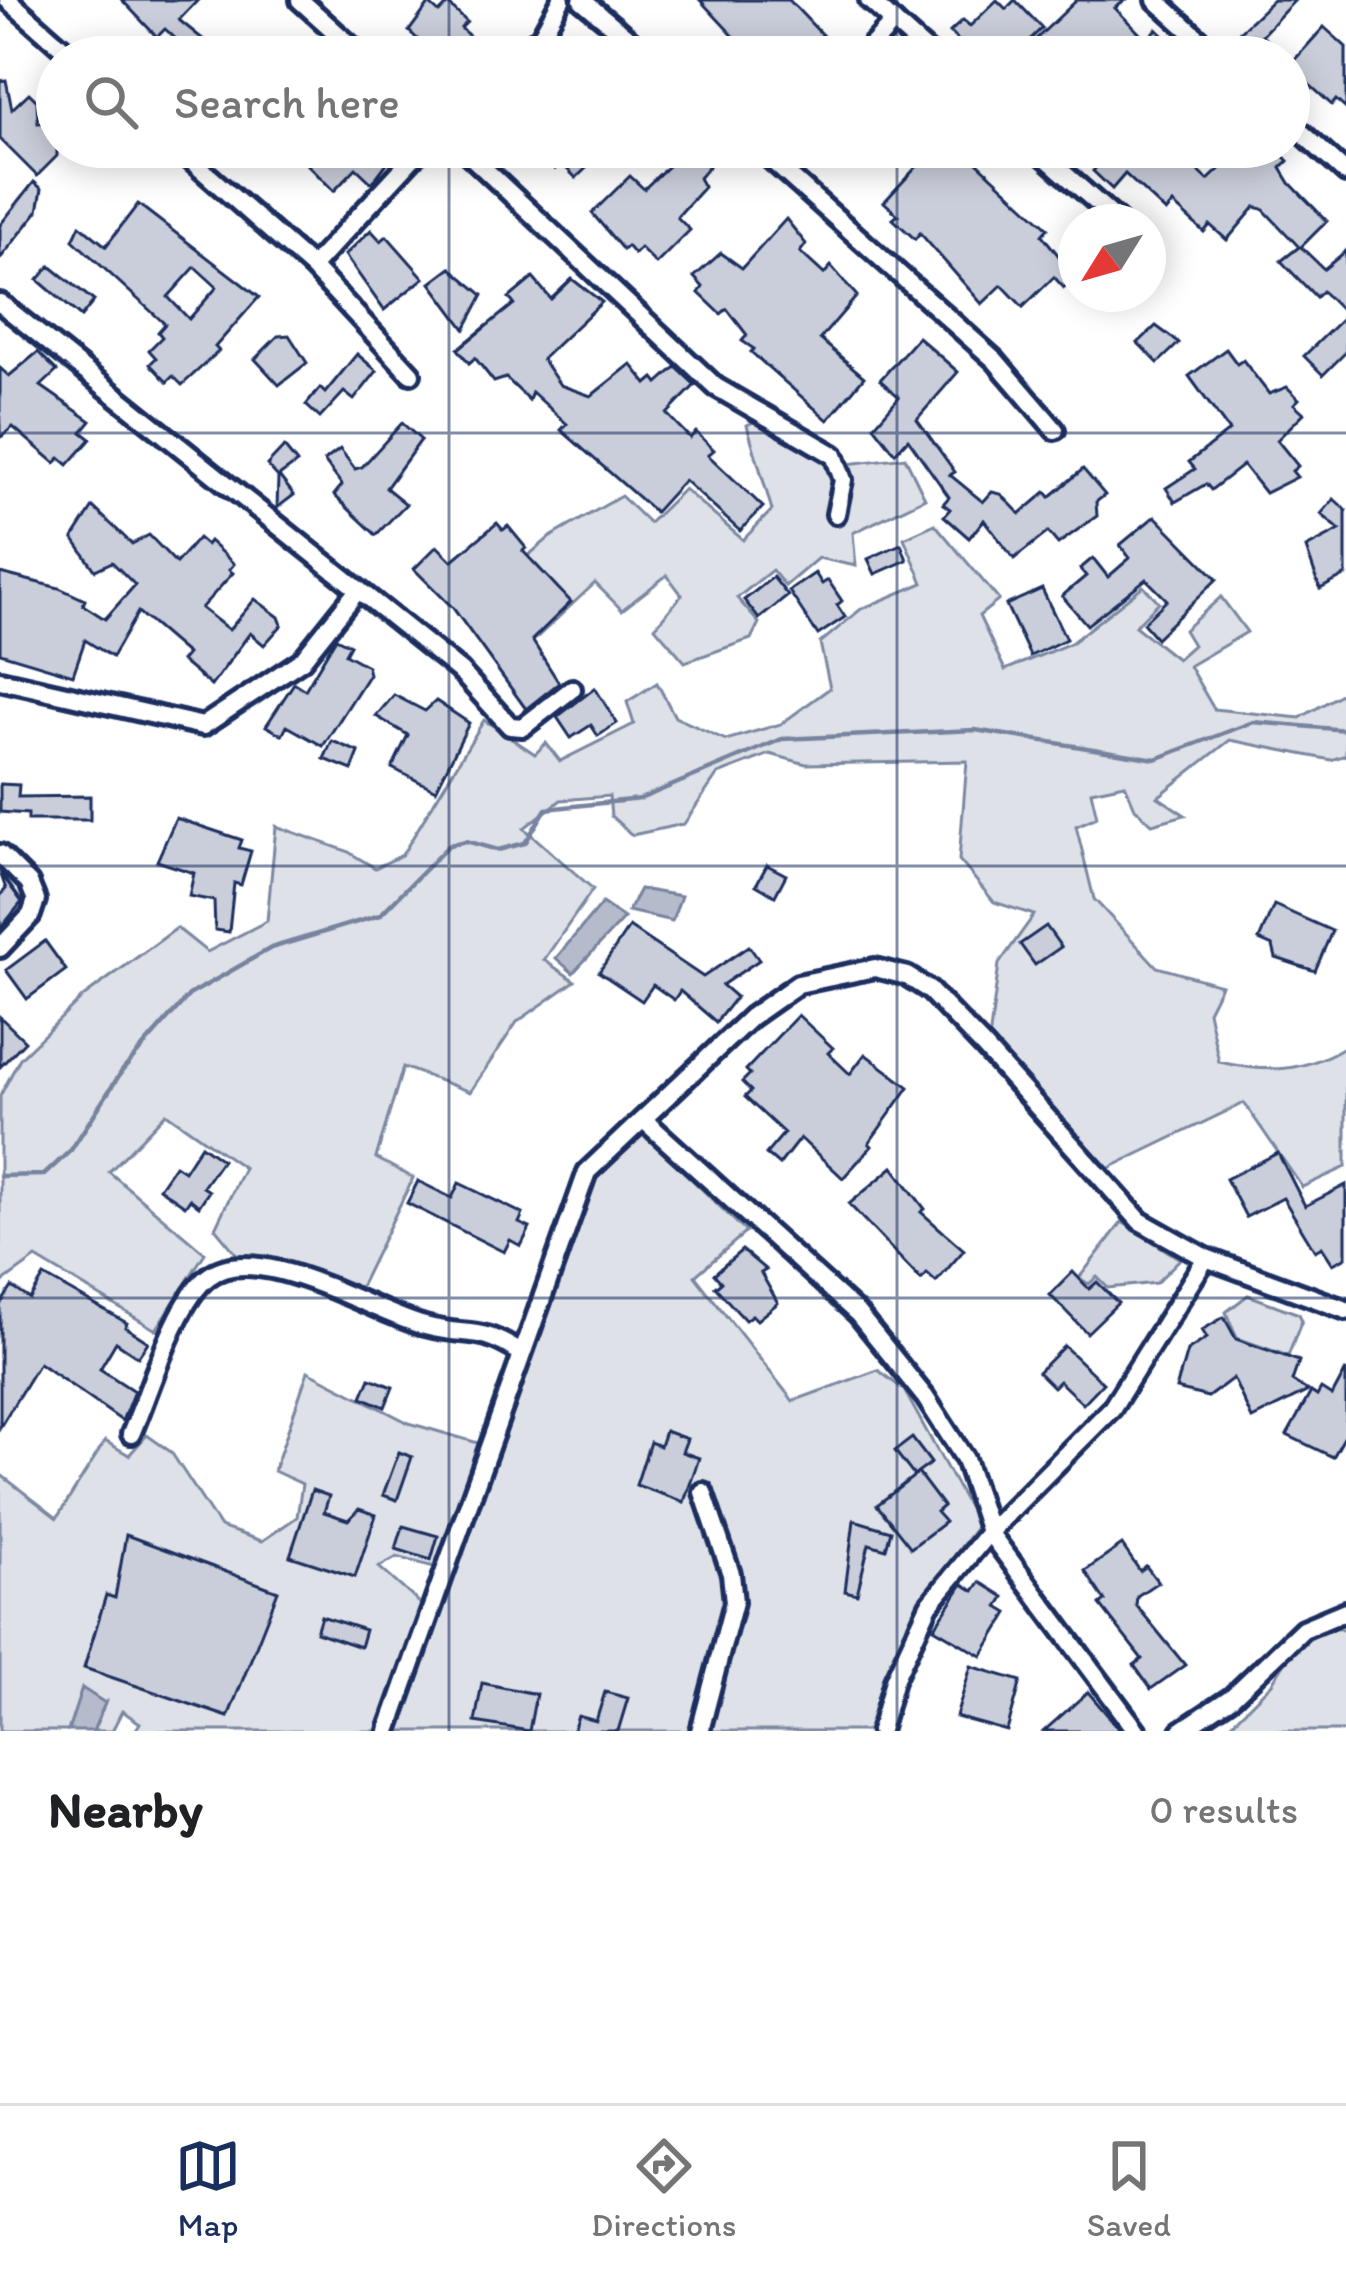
<!DOCTYPE html>
<style>
:root{--surface:#fff;--page:#f6f6f6;--text:#202124;--muted:#757577;--line:#e0e0e0;--accent:#1b2f5e}
body{margin:0;font-family:Itim,sans-serif;background:var(--page);color:var(--text)}
.compass{position:absolute;left:1058px;top:204px;width:108px;height:108px;border-radius:50%;background:var(--surface);box-shadow:0 6px 30px #0003;rotate:233deg}
.list{margin:0;padding:0;list-style:none}
h2{display:flex;justify-content:space-between;align-items:center;height:156px;margin:0;padding:0 48px;font-size:51px}
h2 small{font-size:39px;font-weight:400;color:var(--muted)}
.icon{flex:none;width:66px;height:66px;fill:none;stroke:currentColor;stroke-width:2;stroke-linecap:round;stroke-linejoin:round}
.map{position:relative;flex:none;width:1346px;height:1731px;overflow:hidden}
.search{position:absolute;background:var(--surface);box-shadow:0 6px 30px #0003;left:36px;right:36px;top:36px;height:132px;display:flex;align-items:center;gap:30px;box-sizing:border-box;padding:0 42px;border-radius:66px;color:var(--muted);font-size:45px}
.sheet{height:372px;background:var(--surface)}
nav{display:flex;justify-content:space-around;align-items:center;box-sizing:border-box;height:168px;border-top:3px solid var(--line);background:var(--surface);font-size:33px;color:var(--muted)}
nav a{display:grid;justify-items:center;gap:6px}
nav .on{color:var(--accent)}
.map>svg:first-child{display:block}
.green{fill:#dee1e7;stroke:#7c88a2;stroke-width:3}
.water{fill:#b5bbca;stroke:#77839f;stroke-width:3}
.lines{fill:none;stroke-linecap:round;stroke-linejoin:round}
.stream{stroke:#77839f;stroke-width:4.5}
.building{fill:#caceda;stroke:#1b2f5e;stroke-width:3;fill-rule:evenodd}
.street-casing{stroke:#1b2f5e;stroke-width:26}
.street{stroke:#fff;stroke-width:16}
.grid{fill:none;stroke:#1b2f5e;stroke-width:3;stroke-opacity:0.55}
</style>
<div class="map">
<svg width="1346" height="1731" viewBox="0 0 1346 1731">
<rect width="100%" height="100%" fill="#fff"/>
<filter id="ink" filterUnits="userSpaceOnUse"><feTurbulence type="fractalNoise" baseFrequency=".00833" numOctaves="2"/><feDisplacementMap in="SourceGraphic" scale="24" xChannelSelector="R" yChannelSelector="G"/><feConvolveMatrix kernelMatrix="1 2 1 2 8 2 1 2 1" color-interpolation-filters="sRGB"/></filter>
<g filter="url(#ink)">
<g class="green">
<polygon points="758,420 812,449 831,466 905,457 925,498 853,533 856,566 818,558 785,586 772,570 737,598 759,623 751,639 685,662 655,627 682,595 667,575 622,610 595,583 532,642 490,588 549,538 621,496 649,523 684,489 743,540 772,510 747,425"/>
<path d="M935 524 999 600 979 616 1005 670 1071 643 1143 586 1159 602 1135 626 1177 659 1193 645 1184 630 1221 597 1247 632 1189 666 1214 709 1300 718 1346 691V755L1331 760 1230 740 1158 797 1185 815 1152 824 1135 808 1125 784 1091 791 1097 817 1076 826 1094 899 1157 967 1221 985 1208 1011 1219 1062C1269 1073 1302 1073 1346 1046V1167L1302 1187 1244 1103 1105 1170 989 1040 999 964 1034 915 994 902 959 860 967 761 806 764 770 754 718 774 684 824 632 835 611 816 609 796 561 800 524 828 593 889 544 960 575 981 517 1022 470 1092 403 1067 376 1158 413 1178 358 1291 239 1257 215 1228 244 1168 166 1113 109 1172 205 1253 156 1330 36 1258 0 1284V1096L20 1058 83 997 177 928 207 952 267 921 276 826 347 851 375 868 402 855 484 720 535 754 546 743 560 761 634 724 627 702 657 683 675 717 726 740 781 724 830 688 820 643 861 609 923 583 904 538Z"/>
<polygon points="636,1135 648,1137 746,1232 695,1276 793,1401 878,1370 904,1390 978,1525 927,1591 873,1731 397,1731 592,1183 611,1154"/>
<polygon points="1122,1222 1180,1259 1156,1283 1108,1288 1097,1277 1089,1284 1079,1278"/>
<polygon points="1248,1295 1299,1314 1302,1320 1288,1356 1237,1338 1226,1312"/>
<polygon points="308,1371 409,1423 485,1445 438,1568 397,1557 379,1567 427,1610 384,1731 135,1731 140,1723 122,1711 112,1731 93,1731 105,1703 68,1731 0,1731 0,1474 57,1518 105,1441 129,1455 147,1435 171,1452 220,1527 262,1541 297,1517 302,1484 274,1471"/>
<polygon points="1327,1625 1346,1631 1346,1731 1224,1731 1272,1683 1296,1645"/>
</g>
<g class="water">
<polygon points="640,889 681,896 672,921 628,911"/>
<polygon points="602,903 624,918 573,973 556,958"/>
<polygon points="82,1688 105,1703 93,1731 68,1731"/>
</g>
<g class="lines">
<polyline class="stream" points="0,1176 44,1175 71,1150 122,1071 189,995 271,948 380,915 449,845 466,841 498,850 525,843 546,809 640,799 782,739 975,730 1156,759 1253,722 1346,730"/>
</g>
<g class="building">
<polygon points="122,0 198,0 179,20 225,57 196,57 165,29 157,37"/>
<polygon points="700,0 789,0 843,57 753,57"/>
<polygon points="997,0 1006,9 1015,0 1042,28 1012,57 974,57 950,32 963,20 970,26"/>
<polygon points="1077,0 1126,0 1115,8 1146,40 1157,29 1186,57 1051,57 1036,39"/>
<polygon points="1273,0 1295,0 1262,35 1273,47 1260,57 1238,33"/>
<polygon points="429,4 439,13 448,4 467,22 461,28 482,49 474,57 436,57 409,31"/>
<polygon points="1324,27 1346,47 1346,109 1336,100 1332,105 1289,66"/>
<polygon points="556,36 571,38 568,57 535,57"/>
<polygon points="6,80 12,109 29,93 37,101 38,123 57,122 57,156 37,176 0,139 0,81"/>
<polygon points="290,147 399,147 372,183 356,168 334,191"/>
<polygon points="534,147 608,147 576,178 561,163 555,169"/>
<polygon points="688,147 712,162 699,178 704,187 677,217 690,230 656,264 640,248 634,254 627,246 623,250 592,213 630,176 644,189"/>
<polygon points="935,147 994,147 978,163 1048,228 1042,235 1076,277 1064,288 1054,277 1023,307 1002,285 982,304 920,233 915,239 893,219 898,215 884,202"/>
<polygon points="1114,147 1173,147 1208,180 1243,147 1250,153 1257,147 1265,155 1275,147 1288,161 1281,168 1290,183 1327,221 1301,247 1324,269 1346,251 1346,352 1323,375 1304,356 1346,315 1322,291 1316,297 1281,261 1299,247 1263,209 1255,207 1227,240 1210,225 1204,232 1173,204 1166,212 1125,174 1112,189 1093,171"/>
<polygon points="34,182 42,189 38,211 0,259 0,225"/>
<path d="M138 204 259 297 215 347 219 351 182 385 173 376 167 382 150 364 156 358 149 350 162 337 158 332 165 324 73 240 80 225 106 246ZM195 267 217 287 189 319 168 297Z"/>
<polygon points="786,219 806,244 800,252 824,274 831,266 857,296 820,339 864,377 828,420 751,352 754,349 742,341 747,335 727,309 721,314 699,293 703,287 694,277 721,253 742,268"/>
<polygon points="371,230 381,241 387,236 424,278 384,310 345,255"/>
<polygon points="50,266 94,301 81,317 38,280"/>
<polygon points="451,268 483,295 465,329 431,283"/>
<polygon points="533,278 551,299 572,279 602,302 542,359 560,385 591,396 631,364 647,384 654,378 658,383 676,367 695,385 667,414 690,438 696,432 714,450 708,455 763,507 740,531 684,480 655,512 561,430 567,424 532,392 529,400 506,378 494,382 475,358 469,363 458,349 514,304 509,298"/>
<polygon points="1156,326 1179,343 1158,363 1138,343"/>
<polygon points="289,335 307,363 279,385 255,359 278,336"/>
<polygon points="918,337 958,372 917,419 955,472 950,475 983,502 992,492 1001,494 1020,514 1046,492 1050,497 1083,469 1105,495 1096,502 1097,516 1058,544 1048,532 1014,559 984,520 969,538 944,516 950,509 943,504 949,497 908,439 895,453 874,426 899,397 880,380"/>
<polygon points="1226,349 1237,364 1243,360 1269,394 1287,387 1299,399 1294,404 1304,413 1277,440 1298,466 1292,471 1297,477 1265,493 1243,465 1211,490 1206,484 1175,502 1166,488 1195,469 1189,462 1229,431 1189,376"/>
<polygon points="38,352 57,371 41,386 91,421 82,432 91,439 68,465 60,458 55,463 13,427 0,438 0,368 9,376"/>
<polygon points="357,354 377,371 354,400 344,392 320,418 306,405 320,388 325,393"/>
<polygon points="402,423 421,440 386,488 406,504 376,535 334,495 342,485 324,461 340,449 355,469 362,467"/>
<polygon points="284,447 297,463 279,476 294,495 277,508 278,477 267,465"/>
<polygon points="1334,499 1346,510 1346,575 1320,589 1306,548 1340,530 1321,514"/>
<polygon points="93,507 132,544 149,535 176,563 198,538 206,545 209,541 234,564 229,570 233,573 201,608 229,630 255,599 279,617 282,625 264,645 250,633 211,686 181,661 187,654 138,612 112,657 85,640 73,675 0,653 0,573 59,588 85,600 83,605 105,619 135,585 112,562 95,570 73,538"/>
<polygon points="1155,516 1217,579 1156,638 1143,623 1167,600 1146,579 1087,625 1062,596 1086,576 1080,569 1093,558 1108,577 1130,558 1120,545"/>
<polygon points="497,523 503,530 508,526 526,548 523,551 571,602 532,640 559,683 526,709 453,608 414,569 437,546 452,561"/>
<polygon points="901,544 907,560 875,574 868,559"/>
<polygon points="815,573 822,584 828,580 842,601 837,605 845,617 818,635 789,591"/>
<polygon points="773,577 788,596 759,619 744,600"/>
<polygon points="1042,589 1066,639 1030,656 1006,605"/>
<polygon points="336,638 350,645 345,654 367,666 369,674 323,746 287,726 282,735 266,726 294,683 305,690"/>
<polygon points="595,688 617,723 598,736 591,725 571,738 557,717"/>
<polygon points="394,695 425,711 436,701 469,723 436,790 392,768 408,735 376,716"/>
<polygon points="332,741 359,752 352,770 324,759"/>
<polygon points="0,784 19,785 18,797 90,796 90,820 28,820 28,814 0,812"/>
<polygon points="176,818 242,840 239,848 251,851 241,885 234,883 229,932 215,930 214,901 189,896 194,873 157,861"/>
<polygon points="767,865 786,875 775,896 756,885"/>
<polygon points="0,872 22,902 0,929 0,895 6,889"/>
<polygon points="1274,905 1332,931 1315,971 1276,958 1273,946 1259,940"/>
<polygon points="1046,926 1061,947 1035,965 1020,944"/>
<polygon points="629,927 703,977 749,946 759,960 722,985 736,997 716,1022 680,991 674,1000 653,985 642,1001 599,972"/>
<polygon points="45,941 66,970 27,999 6,970"/>
<polygon points="798,1015 833,1048 828,1053 850,1074 865,1054 909,1087 869,1143 872,1146 843,1178 800,1138 779,1165 766,1154 784,1133 745,1097 751,1091 742,1082 750,1074 746,1070"/>
<polygon points="0,1017 25,1041 0,1067"/>
<polygon points="201,1145 222,1160 203,1187 209,1191 199,1206 190,1199 185,1206 159,1188 175,1165 184,1171"/>
<polygon points="1278,1153 1305,1206 1346,1185 1346,1257 1333,1264 1322,1247 1315,1251 1283,1198 1246,1217 1226,1179"/>
<polygon points="893,1167 925,1209 921,1212 964,1250 936,1282 927,1274 921,1280 849,1204"/>
<polygon points="418,1181 452,1198 459,1183 523,1214 519,1223 530,1228 521,1246 510,1240 504,1252 407,1203"/>
<polygon points="742,1250 766,1270 761,1273 778,1303 757,1320 752,1315 745,1320 715,1287 721,1282 714,1274"/>
<polygon points="1073,1272 1089,1289 1097,1282 1118,1303 1087,1333 1050,1295"/>
<polygon points="44,1276 127,1323 125,1327 148,1342 138,1357 116,1342 100,1369 134,1391 122,1421 39,1363 0,1427 0,1305 12,1287 30,1299"/>
<polygon points="1224,1317 1236,1339 1299,1361 1292,1381 1308,1391 1252,1419 1233,1378 1208,1397 1176,1389 1187,1351 1207,1338 1202,1330"/>
<polygon points="1064,1346 1103,1383 1083,1404 1059,1381 1053,1387 1038,1372"/>
<polygon points="1346,1370 1346,1434 1333,1457 1287,1435 1311,1392 1317,1396 1321,1389 1332,1396"/>
<polygon points="370,1378 393,1387 385,1407 362,1397"/>
<polygon points="665,1431 687,1439 682,1452 699,1458 684,1502 636,1485 650,1442 660,1446"/>
<polygon points="912,1438 931,1463 914,1476 895,1451"/>
<polygon points="399,1452 412,1457 397,1500 383,1495"/>
<polygon points="918,1473 943,1506 936,1512 945,1522 911,1548 877,1505"/>
<polygon points="312,1490 329,1496 324,1512 348,1520 359,1509 376,1515 355,1577 290,1556"/>
<polygon points="854,1520 891,1531 886,1549 869,1544 857,1594 845,1591"/>
<polygon points="403,1526 438,1536 431,1560 396,1549"/>
<polygon points="126,1535 278,1591 228,1717 84,1668 106,1595 115,1598"/>
<polygon points="1122,1545 1140,1571 1146,1566 1158,1582 1137,1596 1136,1605 1185,1665 1151,1689 1134,1665 1142,1659 1100,1605 1105,1601 1085,1571"/>
<polygon points="980,1582 1004,1597 998,1607 1008,1613 982,1656 934,1628 963,1584 974,1591"/>
<polygon points="321,1616 365,1630 360,1647 316,1632"/>
<polygon points="971,1666 1021,1681 1007,1731 956,1717"/>
<polygon points="482,1683 536,1694 529,1731 475,1722"/>
<polygon points="605,1692 628,1698 618,1731 573,1731 578,1716 596,1721"/>
<polygon points="1088,1692 1121,1731 1044,1731"/>
</g>
<g class="lines">
<g class="street-casing">
<g id="street">
<polyline points="8,0 73,57"/>
<polyline points="300,0 363,57"/>
<polyline points="582,0 650,57"/>
<polyline points="869,0 933,57"/>
<polyline points="1156,0 1219,57"/>
<polyline points="503,57 540,38 561,0"/>
<polyline points="861,57 894,22"/>
<polyline points="1289,121 1346,173"/>
<polyline points="176,147 312,267 411,374"/>
<polyline points="461,147 716,387 834,455 843,480 836,514"/>
<polyline points="757,147 995,360 1055,430"/>
<polyline points="1034,147 1118,221"/>
<polyline points="312,267 423,147"/>
<polyline points="0,303 460,671 510,726 523,727 572,689"/>
<polyline points="0,680 203,726 302,660 358,590"/>
<polyline points="0,854 29,883 36,900 31,915 0,948"/>
<polyline points="645,1121 858,1314 925,1397 965,1459 989,1532 1137,1731"/>
<path d="M131 1434C149 1394 175 1302 208 1277 256 1238 373 1313 425 1326 470 1338 475 1324 521 1353"/>
<polyline points="388,1731 587,1172 751,1017 798,984 875,968 907,976 929,990 984,1047 1140,1221 1206,1258 1346,1310"/>
<polyline points="700,1731 734,1602 731,1574 703,1492"/>
<polyline points="880,1731 894,1680 929,1605 989,1532 1112,1408 1206,1258"/>
<polyline points="1181,1731 1232,1697 1303,1629 1346,1611"/>
</g>
</g>
<use href="#street" class="street"/>
</g>
</g>
<path class="grid" d="M449 0V57M897 0V57M449 147V1731M897 147V1731M0 433H1346M0 866H1346M0 1298H1346"/>
</svg>
<svg class="compass" viewBox="-18 -18 36 36"><path d="M0-13l5 13h-10z" fill="#e53935"/><path d="M0 13l5-13h-10z" fill="#757577"/></svg>
<div class="search"><svg class="icon" aria-label="search" viewBox="0 0 24 24"><circle cx="10" cy="10" r="6"/><path d="M15 15l6 6"/></svg>Search here</div>
</div>
<section class="sheet">
<h2>Nearby<small>0 results</small></h2>
<ul class="list">
</ul>
</section>
<nav>
<a class="on"><svg class="icon" aria-label="map" viewBox="0 0 24 24"><path d="M3 6l6-2 6 2 6-2v14l-6 2-6-2-6 2zM9 4v14M15 6v14"/></svg>Map</a>
<a><svg class="icon" aria-label="directions" viewBox="0 0 24 24"><path d="M12 3l9 9-9 9-9-9zM9 14v-3h6M13 9l2 2-2 2"/></svg>Directions</a>
<a><svg class="icon" aria-label="saved" viewBox="0 0 24 24"><path d="M7 4h10v16l-5-4-5 4z"/></svg>Saved</a>
</nav>
